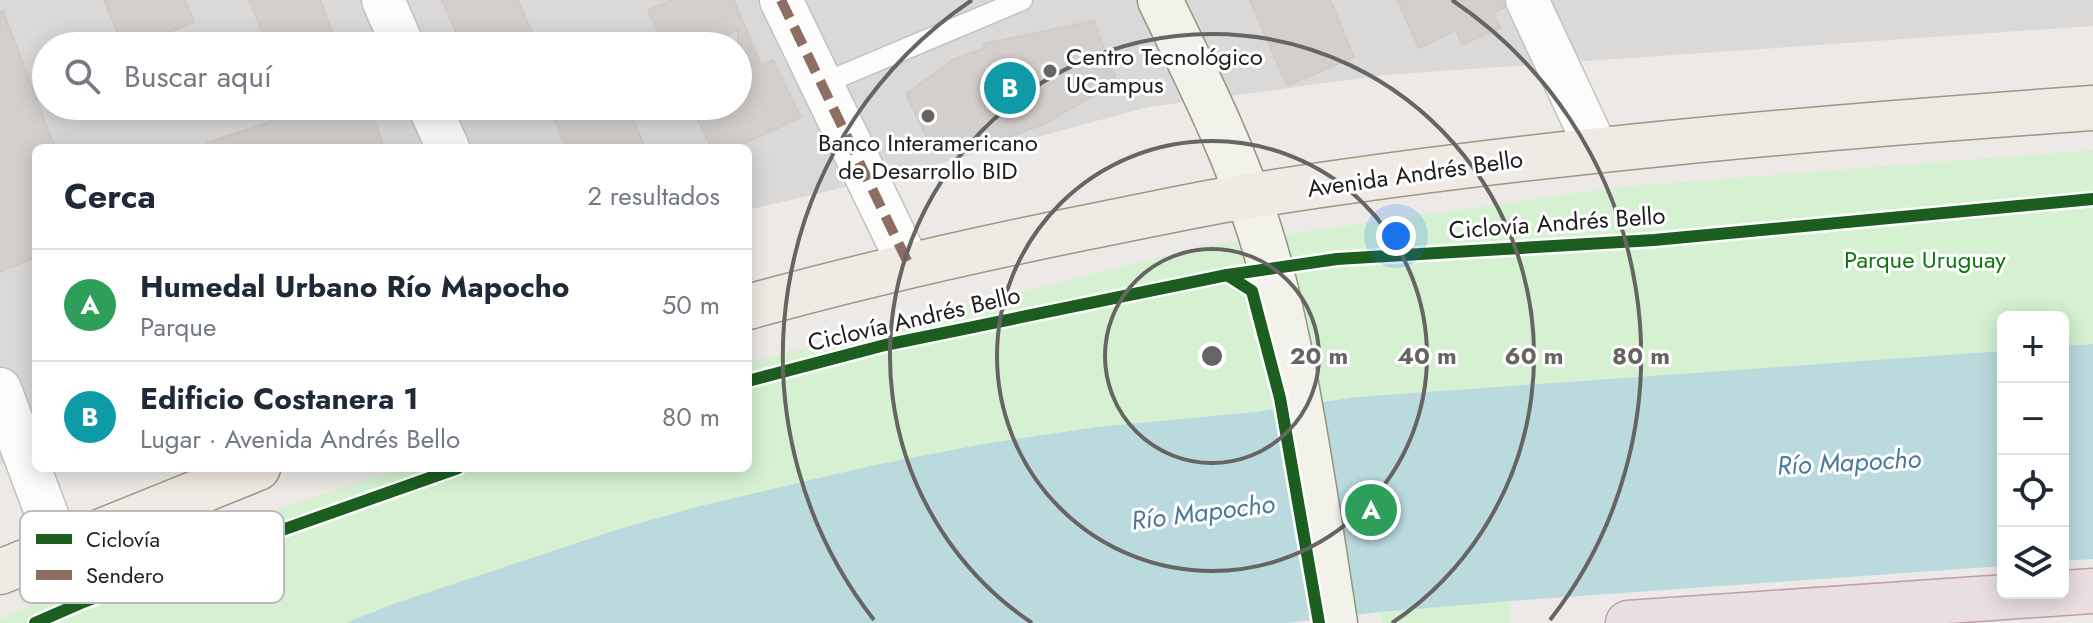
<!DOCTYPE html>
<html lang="es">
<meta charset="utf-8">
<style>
:root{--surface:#fff;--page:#f6f6f7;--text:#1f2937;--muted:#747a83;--line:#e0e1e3;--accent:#7c3aed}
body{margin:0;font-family:Jost,sans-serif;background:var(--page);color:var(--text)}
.controls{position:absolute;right:24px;bottom:24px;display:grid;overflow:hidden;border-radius:12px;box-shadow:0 4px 20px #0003}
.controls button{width:72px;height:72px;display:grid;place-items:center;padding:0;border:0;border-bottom:2px solid var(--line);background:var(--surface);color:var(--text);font:40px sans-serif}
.you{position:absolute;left:1396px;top:236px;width:28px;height:28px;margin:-20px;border:6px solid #fff;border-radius:50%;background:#1a73e8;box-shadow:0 0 0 12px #1a73e833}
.badge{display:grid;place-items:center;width:52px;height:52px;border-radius:50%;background:var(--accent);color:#fff;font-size:26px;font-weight:700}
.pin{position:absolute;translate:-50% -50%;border:4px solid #fff;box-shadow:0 2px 8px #0006}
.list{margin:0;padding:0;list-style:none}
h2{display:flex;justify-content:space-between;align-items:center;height:104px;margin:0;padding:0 32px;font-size:34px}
h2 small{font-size:26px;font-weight:400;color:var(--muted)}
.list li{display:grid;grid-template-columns:52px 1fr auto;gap:24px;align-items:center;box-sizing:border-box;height:112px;padding:0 32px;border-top:2px solid var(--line)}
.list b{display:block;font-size:30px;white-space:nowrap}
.list p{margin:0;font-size:26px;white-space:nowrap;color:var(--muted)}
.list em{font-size:26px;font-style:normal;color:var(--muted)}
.icon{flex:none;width:44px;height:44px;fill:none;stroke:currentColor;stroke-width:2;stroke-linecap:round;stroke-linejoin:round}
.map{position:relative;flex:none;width:2093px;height:623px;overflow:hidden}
.search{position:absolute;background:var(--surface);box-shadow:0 4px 20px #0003;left:32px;top:32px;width:720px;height:88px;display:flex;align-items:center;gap:20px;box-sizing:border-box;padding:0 28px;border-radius:44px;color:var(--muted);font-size:30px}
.panel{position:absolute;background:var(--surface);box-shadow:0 4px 20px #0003;left:32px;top:144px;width:720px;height:328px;border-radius:12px}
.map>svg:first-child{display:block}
.residential{fill:#dbd9d8;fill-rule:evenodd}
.park{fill:#d5f1d2}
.water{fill:#bbdade}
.building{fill:#d3cfcd;stroke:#cfcbc8;stroke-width:2}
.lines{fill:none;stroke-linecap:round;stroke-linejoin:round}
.service-casing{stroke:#c3c2c1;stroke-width:23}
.minor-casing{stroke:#c3c2c1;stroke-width:45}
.secondary-casing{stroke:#95947f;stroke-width:47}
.primary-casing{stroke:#a19584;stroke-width:47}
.motorway-casing{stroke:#c09eab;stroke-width:47}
.service{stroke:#fcfcfb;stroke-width:20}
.minor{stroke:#fcfcfb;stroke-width:42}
.secondary{stroke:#f3f2ea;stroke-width:44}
.primary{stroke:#f0eae4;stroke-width:44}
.motorway{stroke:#e9dfe1;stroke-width:44}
.quiet{stroke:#8d6e63;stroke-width:10;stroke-dasharray:20 10;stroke-linecap:butt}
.cycleway-casing{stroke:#fff;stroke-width:17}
.cycleway{stroke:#1b5e20;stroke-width:12}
.ring{fill:none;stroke:#666564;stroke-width:4}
.poi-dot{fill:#666564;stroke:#fff;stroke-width:3}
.labels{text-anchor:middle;stroke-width:6;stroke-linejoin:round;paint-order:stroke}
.poi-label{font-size:24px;fill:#1e1e1e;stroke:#fff;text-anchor:start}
.street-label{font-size:24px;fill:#1e1e1e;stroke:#fff}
.park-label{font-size:24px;fill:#107710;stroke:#fff}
.water-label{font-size:26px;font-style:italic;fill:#48789a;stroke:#fff}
.key{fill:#fff;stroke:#bcbcbc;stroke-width:2}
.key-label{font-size:22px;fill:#1e1e1e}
.centre{fill:#666564;stroke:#fff;stroke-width:4}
.ring-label{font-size:24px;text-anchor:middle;font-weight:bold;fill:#666564;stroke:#fff;stroke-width:6;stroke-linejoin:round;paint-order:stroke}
</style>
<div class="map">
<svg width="2093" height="623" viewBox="0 0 2093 623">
<rect width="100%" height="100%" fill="#ece9e6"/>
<path class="residential" d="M0 0H2093V26L1384 75 1148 107 912 171 748 210V148H36V448L0 464ZM46 46H738V106H46Z"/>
<g class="park">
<polygon points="2093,150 2093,344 2063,346 2063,317 2003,317 2003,351 1357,397 1255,412 1097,427 983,444 870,466 700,506 616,530 393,604 346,623 0,623 0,619 89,579 231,525 402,468 748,468 748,363 894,324 1203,246 1619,187"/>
<polygon points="1511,601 1511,623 1382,623 1380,612"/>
</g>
<g class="water">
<polygon points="2093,344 2093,559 2063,561 2063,346"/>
<polygon points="2003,351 2003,566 1511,601 1380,612 1286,623 346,623 393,604 616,530 700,506 870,466 983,444 1097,427 1255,412 1357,397"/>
</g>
<g class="building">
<polygon points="104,0 185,0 194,22 135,46 123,46"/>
<polygon points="249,0 320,0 338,46 275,46 271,34 264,36"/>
<polygon points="442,0 518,0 538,46 462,46"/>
<polygon points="672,0 734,0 761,65 773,60 801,117 735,148 711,148 692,106 738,106 738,30 698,46 664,46 648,10"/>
<polygon points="1250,0 1330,0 1354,57 1287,86"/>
<polygon points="1397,0 1503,0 1505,7 1493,13 1500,28 1462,45 1456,30 1419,48"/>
<polygon points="0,11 3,11 55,148 36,148 36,257 0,272"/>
<polygon points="1094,21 1117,82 1044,124 998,141 932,148 906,94 953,60 985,48 983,44"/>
<polygon points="316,106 370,106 384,148 208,148 207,143"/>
<polygon points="549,106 628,106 645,148 566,148"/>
</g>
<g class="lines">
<g class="service-casing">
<polyline id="service" points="822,84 1022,0"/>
</g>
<g class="minor-casing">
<g id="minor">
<polyline points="383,0 403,46"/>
<polyline points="781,0 909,265"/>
<polyline points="1527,0 1597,150"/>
<polyline points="429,106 448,148"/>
<polyline points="0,389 59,547"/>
</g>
</g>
<g class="secondary-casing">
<path id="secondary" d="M1160 0C1196 75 1234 149 1259 229 1272 269 1281 311 1290 353 1308 442 1321 533 1335 623"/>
</g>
<g class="primary-casing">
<g id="primary">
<path d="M748 307C867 274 987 247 1108 223 1155 214 1202 203 1249 196 1528 152 1811 128 2093 108"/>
<polyline points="0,572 258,468"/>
</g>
</g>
<g class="motorway-casing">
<polyline id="motorway" points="1628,623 2093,591"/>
</g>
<use href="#service" class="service"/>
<use href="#minor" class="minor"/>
<use href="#secondary" class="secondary"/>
<use href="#primary" class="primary"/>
<use href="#motorway" class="motorway"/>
<polyline class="quiet" points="781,0 909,265"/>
<g class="cycleway-casing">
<g id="cycleway">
<polyline points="1227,275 1252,291 1280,398 1319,623"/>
<polyline points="748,381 885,345 1227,275 1337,259 1654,240 2093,199"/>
<polyline points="35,623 81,603 166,571 458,468"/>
</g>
</g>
<use href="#cycleway" class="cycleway"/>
</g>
<g class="ring">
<circle cx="1212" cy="356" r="107"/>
<circle cx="1212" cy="356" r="215"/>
<path d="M1032 623A322 322 0 1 1 1392 623"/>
<path d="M874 620A429 429 0 0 1 972 0M1452 0A429 429 0 0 1 1550 620"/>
</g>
<g class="poi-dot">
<circle cx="1050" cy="71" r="8"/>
<circle cx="928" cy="116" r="8"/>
</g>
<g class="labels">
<g class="poi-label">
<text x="1066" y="65">Centro Tecnológico<tspan x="1066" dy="28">UCampus</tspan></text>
<text x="928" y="151" text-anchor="middle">Banco Interamericano<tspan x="928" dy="28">de Desarrollo BID</tspan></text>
</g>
<g class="street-label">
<text transform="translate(1415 174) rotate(-8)" y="8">Avenida Andrés Bello</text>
<text transform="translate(1557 223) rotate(-4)" y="8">Ciclovía Andrés Bello</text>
<text transform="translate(914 319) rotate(-13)" y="8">Ciclovía Andrés Bello</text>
</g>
<g class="park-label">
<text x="1925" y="268">Parque Uruguay</text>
</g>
<g class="water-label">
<text transform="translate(1849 462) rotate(-3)" y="9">Río Mapocho</text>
<text transform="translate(1203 512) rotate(-7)" y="9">Río Mapocho</text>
</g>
</g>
<rect x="20" y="511" width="264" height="92" rx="12" class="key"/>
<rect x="36" y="534" width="36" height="10" fill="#1b5e20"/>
<rect x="36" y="570" width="36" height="10" fill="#8d6e63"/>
<g class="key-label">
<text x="86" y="547">Ciclovía</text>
<text x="86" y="583">Sendero</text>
</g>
<circle cx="1212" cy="356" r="12" class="centre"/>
<g class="ring-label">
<text x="1319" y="364">20 m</text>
<text x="1427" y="364">40 m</text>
<text x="1534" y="364">60 m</text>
<text x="1641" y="364">80 m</text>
</g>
</svg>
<div class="controls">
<button>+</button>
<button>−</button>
<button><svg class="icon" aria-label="locate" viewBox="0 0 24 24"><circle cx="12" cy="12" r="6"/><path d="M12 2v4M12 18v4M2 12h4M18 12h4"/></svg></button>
<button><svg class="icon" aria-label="layers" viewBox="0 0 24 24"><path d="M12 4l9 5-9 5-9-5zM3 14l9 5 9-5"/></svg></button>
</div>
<div class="you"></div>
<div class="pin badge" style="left:1371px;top:510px;background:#2e9e5b">A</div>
<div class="pin badge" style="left:1010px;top:88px;background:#0f9aa8">B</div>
<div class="search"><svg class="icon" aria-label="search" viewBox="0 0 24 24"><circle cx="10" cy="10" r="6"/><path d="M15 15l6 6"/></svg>Buscar aquí</div>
<section class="panel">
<h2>Cerca<small>2 resultados</small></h2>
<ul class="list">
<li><span class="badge" style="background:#2e9e5b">A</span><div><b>Humedal Urbano Río Mapocho</b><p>Parque</p></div><em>50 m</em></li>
<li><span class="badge" style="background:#0f9aa8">B</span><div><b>Edificio Costanera 1</b><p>Lugar · Avenida Andrés Bello</p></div><em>80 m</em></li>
</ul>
</section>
</div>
